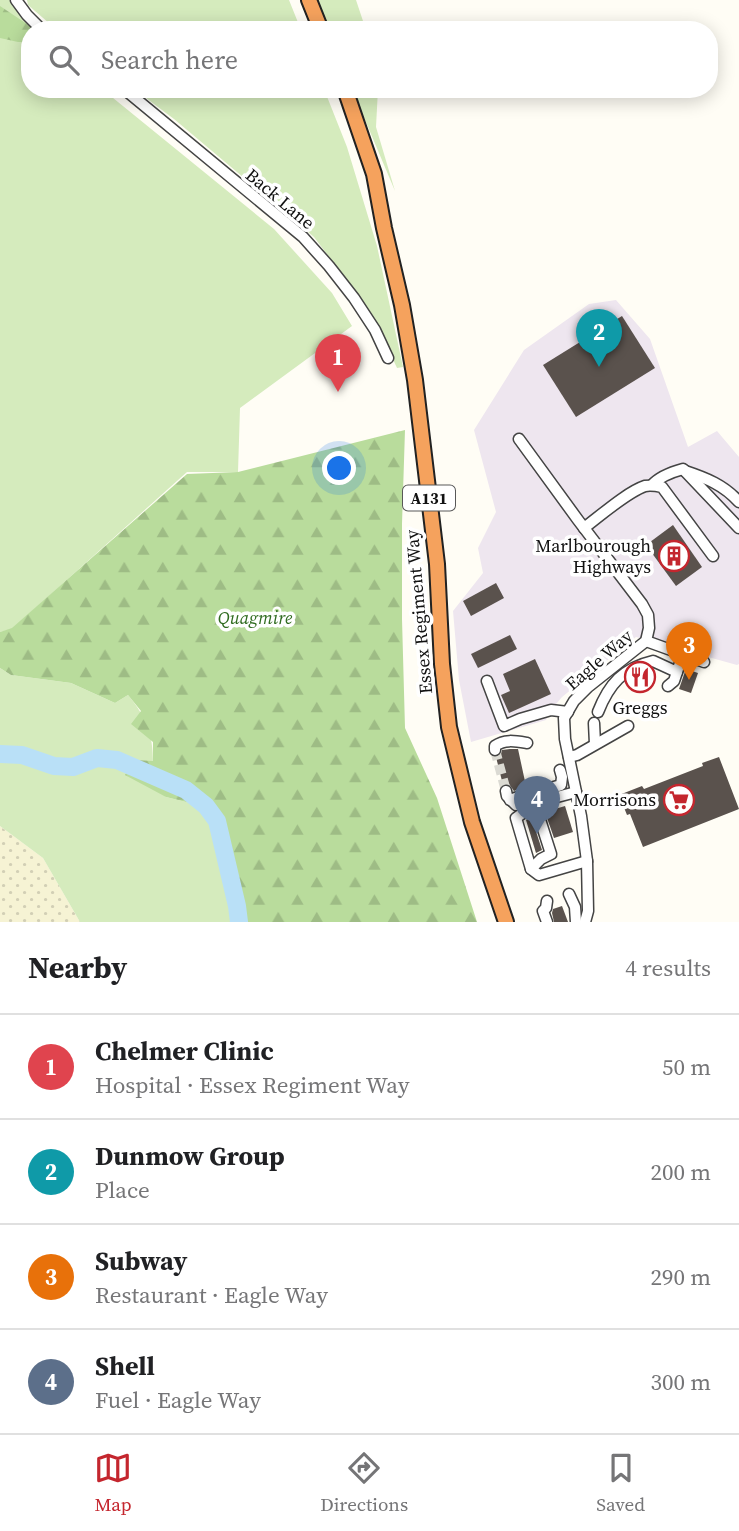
<!DOCTYPE html>
<meta charset="utf-8">
<style>
:root{--surface:#fff;--page:#f2f2f2;--text:#202124;--muted:#757577;--line:#e0e0e0;--accent:#c4262e}
body{margin:0;font-family:"Source Serif 4",serif;background:var(--page);color:var(--text)}
.you{position:absolute;left:340px;top:469px;width:24px;height:24px;margin:-18px;border:5px solid #fff;border-radius:50%;background:#1a73e8;box-shadow:0 0 0 10px #1a73e833}
.badge{display:grid;place-items:center;width:46px;height:46px;border-radius:50%;background:var(--accent);color:#fff;font-size:23px;font-weight:700}
.pin{position:absolute;translate:-50% -58px;filter:drop-shadow(0 2px 4px #0008)}
.pin::after{content:'';position:absolute;top:37px;width:24px;height:21px;background:inherit;clip-path:polygon(0 0,100% 0,50% 100%)}
.list{margin:0;padding:0;list-style:none}
h2{display:flex;justify-content:space-between;align-items:center;height:91px;margin:0;padding:0 28px;font-size:30px}
h2 small{font-size:23px;font-weight:400;color:var(--muted)}
.list li{display:grid;grid-template-columns:46px 1fr auto;gap:21px;align-items:center;box-sizing:border-box;height:105px;padding:0 28px;border-top:2px solid var(--line)}
.list b{display:block;font-size:26px;white-space:nowrap}
.list p{margin:0;font-size:23px;white-space:nowrap;color:var(--muted)}
.list em{font-size:23px;font-style:normal;color:var(--muted)}
.icon{flex:none;width:38px;height:38px;fill:none;stroke:currentColor;stroke-width:2;stroke-linecap:round;stroke-linejoin:round}
.map{position:relative;flex:none;width:739px;height:922px;overflow:hidden}
.search{position:absolute;background:var(--surface);box-shadow:0 4px 18px #0003;left:21px;right:21px;top:21px;height:77px;display:flex;align-items:center;gap:18px;box-sizing:border-box;padding:0 24px;border-radius:28px;color:var(--muted);font-size:26px}
.sheet{height:511px;background:var(--surface)}
nav{display:flex;justify-content:space-around;align-items:center;box-sizing:border-box;height:98px;border-top:2px solid var(--line);background:var(--surface);font-size:19px;color:var(--muted)}
nav a{display:grid;justify-items:center;gap:4px}
nav .on{color:var(--accent)}
.map>svg:first-child{display:block}
.industrial{fill:#eee6ef}
.farmland{fill:url(#farmland-dots)}
.grass{fill:#d5ebbd}
.forest{fill:url(#forest-firs)}
.lines{fill:none;stroke-linecap:round;stroke-linejoin:round}
.river{stroke:#b9e0f7;stroke-width:18}
.building{fill:#5a524d}
.minor-tunnel{stroke:#dbdad3;stroke-width:10;stroke-dasharray:10 5;stroke-linecap:butt}
.minor-casing{stroke:#444;stroke-width:13}
.highway-casing{stroke:#222;stroke-width:18}
.minor{stroke:#fff;stroke-width:10}
.highway{stroke:#f5a25d;stroke-width:14}
.labels{text-anchor:middle;stroke-width:7;stroke-linejoin:round;paint-order:stroke}
.shield{fill:#fff;stroke:#585858;stroke-width:2}
.shield-label{font-size:16px;font-weight:bold;fill:#111}
.street-label{font-size:18px;fill:#111;stroke:#fff}
.poi-label{font-size:18px;fill:#111;stroke:#fff;text-anchor:end}
.park-label{font-size:18px;font-style:italic;fill:#2f6b1f;stroke:#fff}
</style>
<div class="map">
<svg width="739" height="922" viewBox="0 0 739 922">
<defs>
<pattern id="farmland-dots" width="8" height="8" patternUnits="userSpaceOnUse" patternTransform="scale(1.75)"><rect width="8" height="8" fill="#f6f3d4"/><path d="M2 2h.1M6 6h.1" fill="none" stroke="#d2cfb5" stroke-width="1.8" stroke-linecap="round"/></pattern>
<pattern id="forest-firs" width="22" height="20" patternUnits="userSpaceOnUse" patternTransform="scale(1.75)"><rect width="22" height="20" fill="#b9dc9c"/><path d="M5 1l3.5 6h-7zM16 11l3.5 6h-7z" fill="#9ebc85"/></pattern>
</defs>
<rect width="100%" height="100%" fill="#fffdf5"/>
<polygon class="industrial" points="616,300 650,339 688,447 717,431 739,457 739,664 737,665 636,637 562,697 551,710 546,720 471,742 459,680 453,611 483,573 478,548 496,512 474,430 524,350 589,304"/>
<polygon class="farmland" points="0,826 43,858 80,922 0,922"/>
<g class="grass">
<polygon points="0,0 14,0 18,4 28,23 36,30 30,30 30,89 102,89 274,229 332,293 352,326 240,408 238,472 187,472 12,629 0,632"/>
<polygon points="27,0 289,0 301,30 57,30 28,5"/>
<polygon points="314,0 356,0 366,30 327,30"/>
<polygon points="134,89 324,89 347,147 377,246 403,367 397,368 380,331 351,286 314,237 174,119"/>
<polygon points="352,89 378,89 376,127 395,191"/>
<path d="M0 668 11 675 71 683 115 703 128 695C146 717 153 733 153 762L135 760 166 797 190 803 215 824 235 917 239 922H80L43 858 0 826Z"/>
</g>
<g class="forest">
<polygon points="0,6 36,30 30,30 30,42 18,42 0,38"/>
<polygon points="405,430 402,524 402,619 405,728 437,798 477,922 239,922 235,917 215,824 190,803 166,797 125,775 135,760 153,761 153,742 131,724 141,711 128,695 115,703 71,683 11,675 0,668 0,632 12,628 187,474 238,472"/>
</g>
<g class="lines">
<polyline class="river" points="0,754 22,755 54,766 73,767 97,758 117,760 186,790 206,806 217,821 237,906 239,922"/>
</g>
<g class="building">
<polygon points="622,316 655,368 576,417 543,365"/>
<polygon points="673,525 702,567 676,586 646,545"/>
<polygon points="496,583 504,598 471,616 463,601"/>
<polygon points="510,635 517,649 478,668 471,654"/>
<polygon points="535,659 551,694 509,713 501,695 510,691 503,674"/>
<polygon points="686,669 698,673 691,693 679,689"/>
<polygon points="649,670 653,680 632,689 628,680"/>
<polygon points="510,749 518,749 526,786 514,791 509,784 503,785 496,757 501,754 502,750"/>
<polygon points="719,757 739,809 643,847 630,814 627,815 619,795 642,786 644,789 703,766 702,763"/>
<polygon points="565,806 573,832 554,838 545,812"/>
<polygon points="531,816 542,850 536,853 526,820"/>
<polygon points="562,906 568,922 554,922 552,913 553,909"/>
</g>
<g class="lines">
<polyline class="minor-tunnel" points="495,750 506,791"/>
<g class="minor-casing">
<g id="minor">
<polyline points="16,0 27,15 42,30"/>
<polyline points="124,89 303,237 329,266 354,298 375,330 388,358"/>
<polyline points="519,439 578,520 642,604 648,615 649,628 646,641 588,687 574,701 564,718 565,739 581,816 587,861 588,911 585,922"/>
<path d="M685 471C706 478 724 485 739 502"/>
<path d="M652 485C660 476 672 472 683 469L739 528"/>
<path d="M584 528C600 516 627 492 645 486 651 485 657 486 662 487L713 556"/>
<polyline points="646,641 704,662"/>
<polyline points="487,681 504,726 520,719 551,710 568,712"/>
<polyline points="668,686 674,681 683,654"/>
<path d="M598 712C609 684 623 668 653 661L677 672"/>
<polyline points="594,723 595,744"/>
<path d="M495 750V746C504 739 515 741 527 743"/>
<polyline points="569,757 577,755 628,726"/>
<polyline points="506,791 507,796 516,805 533,799 538,795"/>
<polyline points="576,792 538,802 516,818 531,869 539,875 587,861"/>
<path d="M510 800C527 793 544 791 561 785L562 777 560 770"/>
<polyline points="531,869 541,859 551,854 535,804"/>
<polyline points="569,894 575,907 576,922"/>
<polyline points="547,922 543,911 546,908 547,901"/>
</g>
</g>
<g class="highway-casing">
<g id="highway">
<polyline points="309,0 321,30"/>
<polyline points="345,89 374,174 384,228 402,305 415,380 437,564 442,664 449,727 472,822 506,922"/>
</g>
</g>
<use href="#minor" class="minor"/>
<use href="#highway" class="highway"/>
</g>
<defs>
<g id="building-ring" transform="scale(1.575)"><circle r="9.5" fill="#fff" stroke="#c4262e" stroke-width="1.5"/><path d="M-4-6H4V6H1V3H-1V6H-4ZM-2.5-4.3h1.7v1.8h-1.7ZM.8-4.3h1.7v1.8H.8ZM-2.5-1h1.7V.8h-1.7ZM.8-1h1.7V.8H.8Z" fill="#c4262e"/></g>
<g id="restaurant-ring" transform="scale(1.575)"><circle r="9.5" fill="#fff" stroke="#c4262e" stroke-width="1.5"/><path d="M-5-6h1v4h1v-4h1v4h1v-4h1v5L-1.5 .5V6h-2V.5L-5-1ZM5-6V6H3V1.5H1.5Q1.5-4 5-6Z" fill="#c4262e"/></g>
<g id="supermarket-ring" transform="scale(1.575)"><circle r="9.5" fill="#fff" stroke="#c4262e" stroke-width="1.5"/><path d="M-6-5.5h2.5l.6 2H6L4.5 2H-2.5L-4.4-4H-6ZM-1.5 3.2a1.3 1.3 0 1 0 .1 0ZM3 3.2a1.3 1.3 0 1 0 .1 0Z" fill="#c4262e"/></g>
</defs>
<g fill-rule="evenodd">
<use href="#building-ring" x="674" y="556"/>
<use href="#restaurant-ring" x="640" y="677"/>
<use href="#supermarket-ring" x="679" y="800"/>
</g>
<g class="labels">
<rect class="shield" x="403" y="485.5" width="52" height="25" rx="5"/>
<g class="shield-label">
<text x="429" y="504">A131</text>
</g>
<g class="street-label">
<text transform="translate(280 199) rotate(40)" y="6">Back Lane</text>
<text transform="translate(419 612) rotate(-95)" y="6">Essex Regiment Way</text>
<text transform="translate(599 660) rotate(-41)" y="6">Eagle Way</text>
</g>
<g class="poi-label">
<text x="651" y="552">Marlbourough<tspan x="651" dy="21">Highways</tspan></text>
<text x="640" y="714" text-anchor="middle">Greggs</text>
<text x="656" y="806">Morrisons</text>
</g>
<g class="park-label">
<text x="255" y="624">Quagmire</text>
</g>
</g>
</svg>
<div class="you"></div>
<div class="pin badge" style="left:338px;top:392px;background:#e0444e">1</div>
<div class="pin badge" style="left:599px;top:367px;background:#0f9aa8">2</div>
<div class="pin badge" style="left:689px;top:680px;background:#e8710a">3</div>
<div class="pin badge" style="left:537px;top:834px;background:#5c6f8a">4</div>
<div class="search"><svg class="icon" aria-label="search" viewBox="0 0 24 24"><circle cx="10" cy="10" r="6"/><path d="M15 15l6 6"/></svg>Search here</div>
</div>
<section class="sheet">
<h2>Nearby<small>4 results</small></h2>
<ul class="list">
<li><span class="badge" style="background:#e0444e">1</span><div><b>Chelmer Clinic</b><p>Hospital · Essex Regiment Way</p></div><em>50 m</em></li>
<li><span class="badge" style="background:#0f9aa8">2</span><div><b>Dunmow Group</b><p>Place</p></div><em>200 m</em></li>
<li><span class="badge" style="background:#e8710a">3</span><div><b>Subway</b><p>Restaurant · Eagle Way</p></div><em>290 m</em></li>
<li><span class="badge" style="background:#5c6f8a">4</span><div><b>Shell</b><p>Fuel · Eagle Way</p></div><em>300 m</em></li>
</ul>
</section>
<nav>
<a class="on"><svg class="icon" aria-label="map" viewBox="0 0 24 24"><path d="M3 6l6-2 6 2 6-2v14l-6 2-6-2-6 2zM9 4v14M15 6v14"/></svg>Map</a>
<a><svg class="icon" aria-label="directions" viewBox="0 0 24 24"><path d="M12 3l9 9-9 9-9-9zM9 14v-3h6M13 9l2 2-2 2"/></svg>Directions</a>
<a><svg class="icon" aria-label="saved" viewBox="0 0 24 24"><path d="M7 4h10v16l-5-4-5 4z"/></svg>Saved</a>
</nav>
